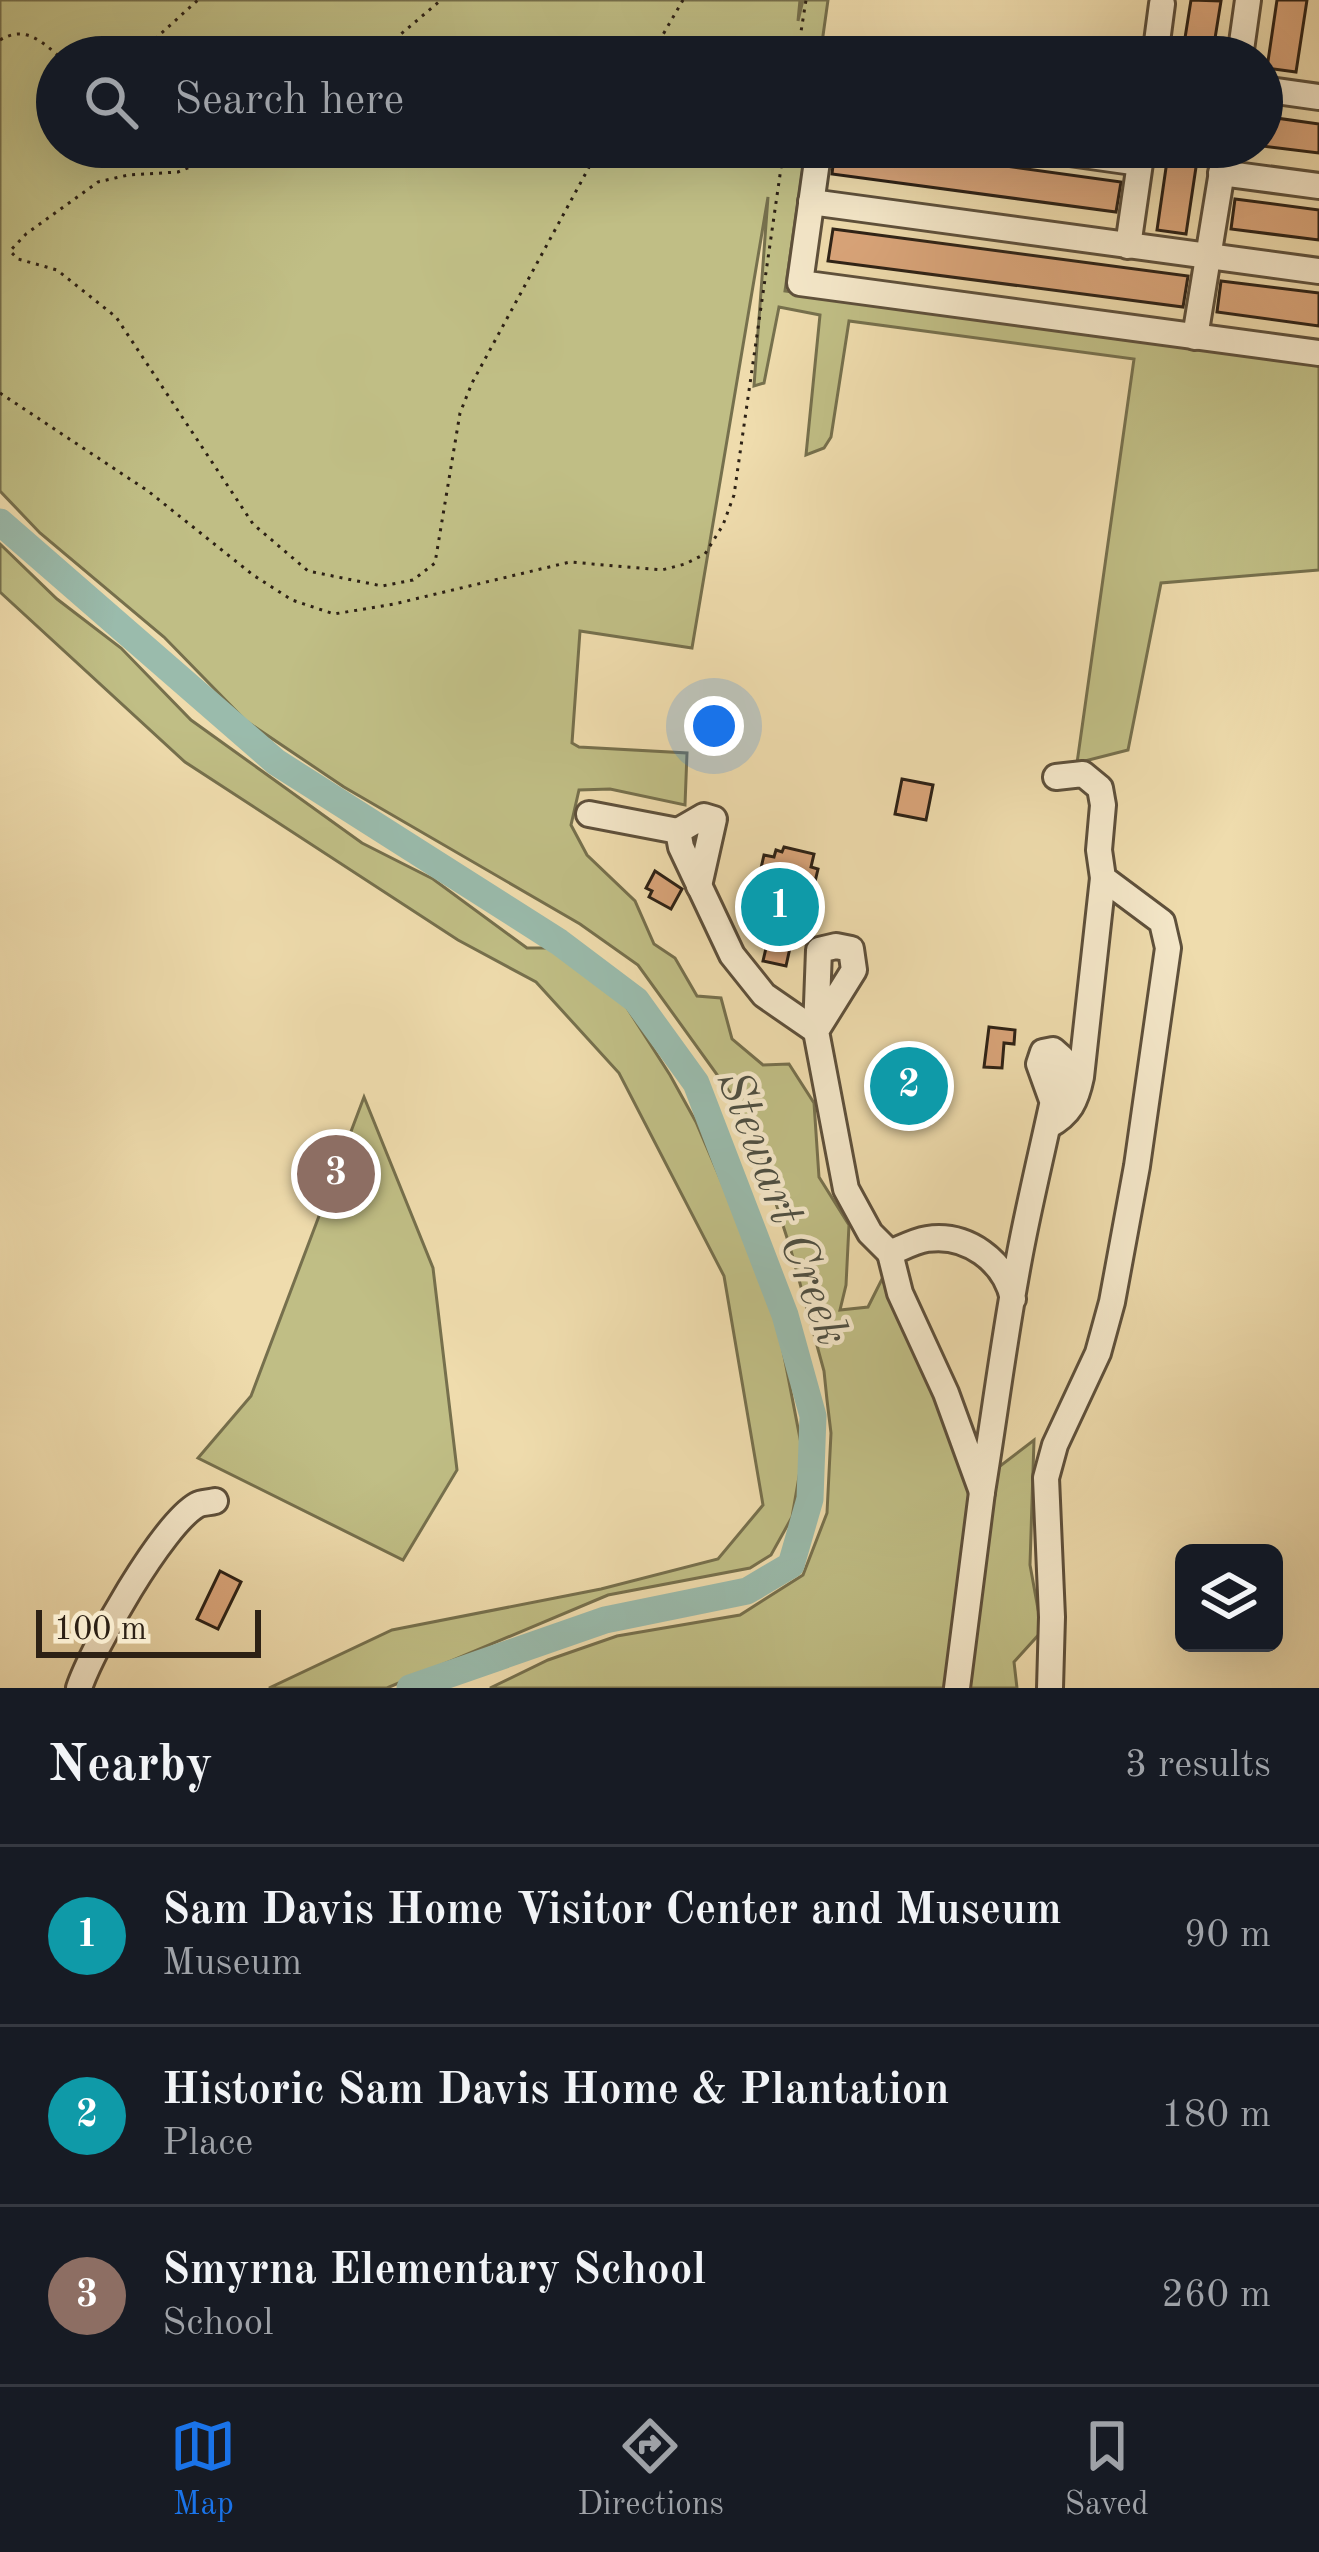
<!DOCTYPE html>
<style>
:root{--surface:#171b24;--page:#242831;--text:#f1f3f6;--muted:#9ea1a6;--line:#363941;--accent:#1a73e8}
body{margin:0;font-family:"Old Standard TT",serif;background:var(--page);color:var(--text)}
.controls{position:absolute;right:36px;bottom:36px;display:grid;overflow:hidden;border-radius:18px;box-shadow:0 12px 48px #0002}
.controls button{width:108px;height:108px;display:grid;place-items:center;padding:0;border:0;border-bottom:3px solid var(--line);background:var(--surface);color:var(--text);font:60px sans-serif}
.scale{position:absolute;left:36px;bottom:30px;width:225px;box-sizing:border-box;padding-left:12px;border:6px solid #2d2115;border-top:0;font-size:33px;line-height:42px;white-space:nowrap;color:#2d2115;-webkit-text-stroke:9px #f5e8ca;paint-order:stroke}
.you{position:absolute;left:714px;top:726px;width:42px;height:42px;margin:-30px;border:9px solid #fff;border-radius:50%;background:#1a73e8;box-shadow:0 0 0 18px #1a73e833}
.badge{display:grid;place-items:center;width:78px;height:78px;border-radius:50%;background:var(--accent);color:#fff;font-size:39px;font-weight:700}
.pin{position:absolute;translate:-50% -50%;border:6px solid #fff;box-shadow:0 3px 12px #0006}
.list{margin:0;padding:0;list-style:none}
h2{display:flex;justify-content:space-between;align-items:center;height:156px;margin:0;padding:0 48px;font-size:51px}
h2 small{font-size:39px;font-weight:400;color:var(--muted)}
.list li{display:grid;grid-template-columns:78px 1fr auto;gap:36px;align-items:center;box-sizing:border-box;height:180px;padding:0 48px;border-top:3px solid var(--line)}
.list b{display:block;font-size:45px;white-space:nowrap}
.list p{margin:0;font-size:39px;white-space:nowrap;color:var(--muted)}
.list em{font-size:39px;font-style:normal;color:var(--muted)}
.icon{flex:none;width:66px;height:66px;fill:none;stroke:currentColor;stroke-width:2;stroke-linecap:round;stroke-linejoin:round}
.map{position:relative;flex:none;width:1319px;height:1688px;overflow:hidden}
.search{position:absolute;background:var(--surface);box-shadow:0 12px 48px #0002;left:36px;right:36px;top:36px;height:132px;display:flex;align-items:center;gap:30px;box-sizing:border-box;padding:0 42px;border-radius:66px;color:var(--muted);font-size:45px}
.sheet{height:696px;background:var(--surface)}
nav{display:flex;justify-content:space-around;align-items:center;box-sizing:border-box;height:168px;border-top:3px solid var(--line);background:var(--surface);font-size:33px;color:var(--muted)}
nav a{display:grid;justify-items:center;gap:6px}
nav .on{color:var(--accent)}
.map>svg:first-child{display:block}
.green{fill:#c0be85;stroke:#76704d;stroke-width:3}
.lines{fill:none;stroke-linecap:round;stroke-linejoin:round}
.river{stroke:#9abbac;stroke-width:27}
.building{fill:#daa57a;stroke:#2d2115;stroke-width:3}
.minor-casing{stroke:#5e503b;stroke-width:30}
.path{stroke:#2d2115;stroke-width:3;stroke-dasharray:3 6;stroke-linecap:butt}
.minor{stroke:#f5e8ca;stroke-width:24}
.labels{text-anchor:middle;stroke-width:9;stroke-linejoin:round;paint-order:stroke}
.water-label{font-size:48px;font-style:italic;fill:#4e4f42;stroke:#f5e8ca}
</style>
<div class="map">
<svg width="1319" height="1688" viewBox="0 0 1319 1688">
<rect width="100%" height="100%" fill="#efdcad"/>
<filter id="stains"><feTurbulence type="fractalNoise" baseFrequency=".00167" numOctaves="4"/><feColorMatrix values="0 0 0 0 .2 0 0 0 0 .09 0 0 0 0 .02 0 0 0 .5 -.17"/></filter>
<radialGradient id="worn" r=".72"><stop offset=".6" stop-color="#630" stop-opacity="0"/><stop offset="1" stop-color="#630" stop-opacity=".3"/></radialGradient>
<g class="green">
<polygon points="0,0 800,0 798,21 803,0 828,0 820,57 57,57 57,147 806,147 785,291 1174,344 1319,359 1319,570 1161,583 1128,750 1077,763 1134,359 849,321 831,437 824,448 806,455 820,315 779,307 764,383 754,386 768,197 692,648 580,631 572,743 579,747 687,753 685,805 610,789 579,790 571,825 587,855 635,901 654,944 675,958 697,996 721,998 732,1039 763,1065 789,1064 814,1103 819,1177 849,1225 846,1285 840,1310 868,1307 882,1279 945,1404 995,1470 1034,1440 1030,1565 1042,1631 1014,1662 1017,1688 490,1688 548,1660 617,1636 740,1615 803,1575 827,1513 831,1433 827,1400 824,1371 790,1247 761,1157 731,1094 638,965 580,924 344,787 246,721 164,637 40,533 0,491"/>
<polygon points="0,544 57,599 121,648 191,720 362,843 433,879 527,948 555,948 568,962 622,1000 670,1075 696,1122 774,1304 803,1454 792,1517 771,1555 750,1568 608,1595 387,1688 269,1688 392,1630 601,1589 718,1559 763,1505 724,1276 619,1073 536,982 458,940 185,762 0,592"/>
<polygon points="364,1097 433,1268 457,1470 403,1560 198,1458 251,1396"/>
</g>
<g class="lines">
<polyline class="river" points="0,522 276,762 559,942 636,1000 696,1083 785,1315 813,1416 810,1499 791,1565 747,1591 605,1620 410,1688"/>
</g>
<g class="building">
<polygon points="1191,0 1221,1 1212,57 1182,57"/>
<polygon points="1277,0 1307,0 1296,72 1267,68"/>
<polygon points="1262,116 1319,124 1319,153 1262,146"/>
<polygon points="835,147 869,147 1121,182 1116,212 832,174"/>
<polygon points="1169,147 1199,147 1186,234 1157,230"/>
<polygon points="1235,199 1319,210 1319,240 1231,229"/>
<polygon points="833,229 1188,276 1183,307 828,261"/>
<polygon points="1221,281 1319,293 1319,326 1217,312"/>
<polygon points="902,779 933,785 926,820 895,814"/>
<polygon points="784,847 814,854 811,867 818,869 802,936 793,934 786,966 763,961 773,918 757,915 758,909 744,906 748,888 756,890 764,855 774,857 776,850 782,852"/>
<polygon points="655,871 682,889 671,909 649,897 652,891 646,888"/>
<polygon points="989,1027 1015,1030 1014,1044 1004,1043 1002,1068 984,1067"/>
<polygon points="900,1068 921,1071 918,1101 931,1102 929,1124 919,1123 918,1128 904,1127 904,1121 895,1120"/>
<polygon points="220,1571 241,1582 218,1629 197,1619"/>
</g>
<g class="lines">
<g class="minor-casing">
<g id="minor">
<polyline points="1155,57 1162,4"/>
<polyline points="1240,57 1248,0"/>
<polyline points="1262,89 1319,97"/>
<polyline points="819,147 800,283 1319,353"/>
<polyline points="1027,147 1140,163"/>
<polyline points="1221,173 1319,186"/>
<polyline points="811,202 1319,271"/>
<polyline points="1128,246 1142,149"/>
<polyline points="1195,337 1226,147"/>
<polyline points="589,814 678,831 681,847 732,955 764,995 816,1031"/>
<polyline points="678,831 704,816 714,819 699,886"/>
<polyline points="816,1031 854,970 851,949 836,946 819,950 816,1031 846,1189 870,1233 890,1253"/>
<path d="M1048 1126C1070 1114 1076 1101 1081 1077L1103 878"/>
<path d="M1013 1299C1005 1261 967 1233 927 1239 914 1241 902 1248 890 1253L900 1293 946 1393 982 1492C996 1407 1006 1322 1023 1238 1035 1178 1050 1118 1062 1058L1053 1050 1043 1052 1039 1064 1053 1103"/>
<path d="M79 1688C92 1649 162 1525 197 1505 202 1502 209 1503 215 1501"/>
<polyline points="957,1688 982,1492"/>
<polyline points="1050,1688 1052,1617 1046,1478 1055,1445 1098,1353 1112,1302 1137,1166 1168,948 1162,922 1103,878 1099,850 1103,805 1100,788 1083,774 1056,777"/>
</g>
</g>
<g class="path">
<path d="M0 40C25 25 41 41 60 57"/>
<polyline points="135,57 198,0"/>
<polyline points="374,57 441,0"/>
<polyline points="650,57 683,0"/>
<polyline points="797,57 806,0"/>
<polyline points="238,147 178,172 128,175 98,182 26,234 10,251 18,259 57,270 116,317 253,524 308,571 382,586 413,580 435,563 460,413 472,383 600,147"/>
<polyline points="0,393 148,491 253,575 292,600 334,614 394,604 570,562 662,570 685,564 705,554 723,525 734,495 784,147"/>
</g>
<use href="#minor" class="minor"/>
</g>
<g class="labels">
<g class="water-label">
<text transform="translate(785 1207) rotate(69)" y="17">Stewart Creek</text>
</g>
</g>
<rect width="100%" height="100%" filter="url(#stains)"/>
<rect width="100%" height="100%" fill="url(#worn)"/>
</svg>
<div class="controls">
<button><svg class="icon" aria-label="layers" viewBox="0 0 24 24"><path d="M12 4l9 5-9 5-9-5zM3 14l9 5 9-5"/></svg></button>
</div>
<div class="scale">100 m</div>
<div class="you"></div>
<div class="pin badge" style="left:780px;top:907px;background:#0f9aa8">1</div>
<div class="pin badge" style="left:909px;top:1086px;background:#0f9aa8">2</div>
<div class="pin badge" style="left:336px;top:1174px;background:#8d6e63">3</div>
<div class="search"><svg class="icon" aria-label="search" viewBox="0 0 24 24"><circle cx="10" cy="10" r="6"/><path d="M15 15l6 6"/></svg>Search here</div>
</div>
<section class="sheet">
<h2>Nearby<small>3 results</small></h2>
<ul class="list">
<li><span class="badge" style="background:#0f9aa8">1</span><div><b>Sam Davis Home Visitor Center and Museum</b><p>Museum</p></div><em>90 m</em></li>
<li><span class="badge" style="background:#0f9aa8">2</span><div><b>Historic Sam Davis Home &amp; Plantation</b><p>Place</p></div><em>180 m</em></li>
<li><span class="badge" style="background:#8d6e63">3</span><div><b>Smyrna Elementary School</b><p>School</p></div><em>260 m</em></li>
</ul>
</section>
<nav>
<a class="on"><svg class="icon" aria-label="map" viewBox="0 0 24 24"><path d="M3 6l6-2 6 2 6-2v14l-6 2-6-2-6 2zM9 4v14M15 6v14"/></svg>Map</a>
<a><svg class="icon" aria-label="directions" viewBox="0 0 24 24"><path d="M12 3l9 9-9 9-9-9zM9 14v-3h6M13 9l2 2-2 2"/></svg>Directions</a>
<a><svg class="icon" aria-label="saved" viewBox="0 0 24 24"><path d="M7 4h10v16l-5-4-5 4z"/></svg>Saved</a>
</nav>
